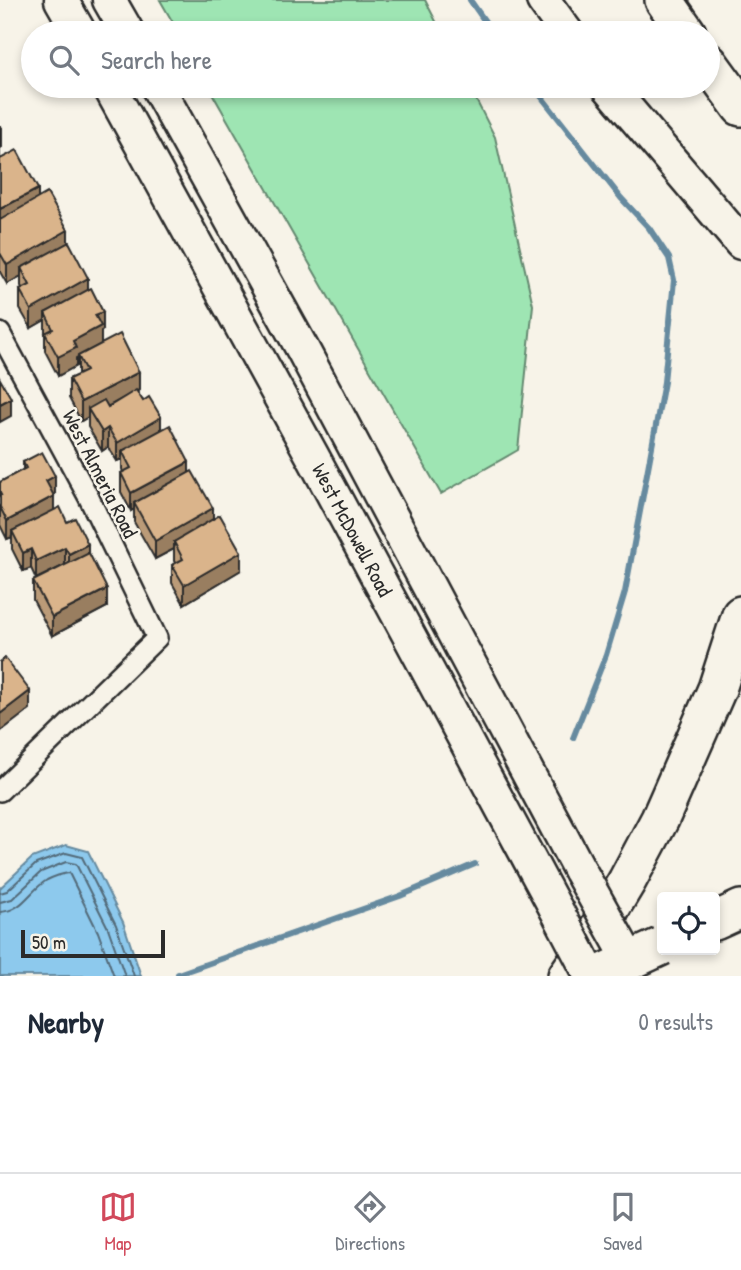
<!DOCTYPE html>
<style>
:root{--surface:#fff;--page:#f2f2f3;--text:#1f2937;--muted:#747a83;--line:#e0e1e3;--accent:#d1495b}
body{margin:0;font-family:"Patrick Hand",sans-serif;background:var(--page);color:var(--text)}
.controls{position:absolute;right:21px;bottom:21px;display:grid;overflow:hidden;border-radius:7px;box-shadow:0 4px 10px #0003}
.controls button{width:63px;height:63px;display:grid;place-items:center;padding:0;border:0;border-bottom:2px solid var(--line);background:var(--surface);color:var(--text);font:35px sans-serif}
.scale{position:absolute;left:21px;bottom:18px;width:144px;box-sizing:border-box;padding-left:7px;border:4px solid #2b2b2b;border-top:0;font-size:19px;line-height:24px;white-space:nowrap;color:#2b2b2b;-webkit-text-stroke:5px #f7f3e8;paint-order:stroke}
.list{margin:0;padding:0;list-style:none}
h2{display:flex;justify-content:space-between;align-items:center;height:91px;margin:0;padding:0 28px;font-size:30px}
h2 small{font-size:23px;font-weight:400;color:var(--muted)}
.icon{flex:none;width:38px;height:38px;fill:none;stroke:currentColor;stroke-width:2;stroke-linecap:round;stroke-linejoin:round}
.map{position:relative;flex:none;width:741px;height:976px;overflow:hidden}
.search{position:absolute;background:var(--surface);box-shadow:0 4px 10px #0003;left:21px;right:21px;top:21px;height:77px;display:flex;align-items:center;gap:18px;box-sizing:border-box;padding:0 24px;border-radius:38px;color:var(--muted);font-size:26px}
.sheet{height:196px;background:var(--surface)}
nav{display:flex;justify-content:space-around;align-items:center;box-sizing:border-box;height:98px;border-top:2px solid var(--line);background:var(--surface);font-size:19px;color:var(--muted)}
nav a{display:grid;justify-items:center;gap:4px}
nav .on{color:var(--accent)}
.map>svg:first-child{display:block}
.green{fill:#9ee5b3;stroke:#64886f;stroke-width:2}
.water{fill:#8dc9ed;stroke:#668a9f;stroke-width:2}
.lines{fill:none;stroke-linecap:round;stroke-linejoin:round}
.shore{stroke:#526a79;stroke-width:2}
.stream{stroke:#668a9f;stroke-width:6}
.minor-casing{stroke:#2b2b2b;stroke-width:24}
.primary-casing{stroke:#2b2b2b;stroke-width:37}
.motorway-casing{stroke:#2b2b2b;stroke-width:42}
.minor{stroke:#f7f3e8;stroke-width:19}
.primary{stroke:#f7f3e8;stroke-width:32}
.motorway{stroke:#f7f3e8;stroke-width:37}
.primary-bridge-casing{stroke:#2b2b2b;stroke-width:37;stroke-linecap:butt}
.motorway-bridge-casing{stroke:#2b2b2b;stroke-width:42;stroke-linecap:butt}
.primary-bridge{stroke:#f7f3e8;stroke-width:32}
.motorway-bridge{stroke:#f7f3e8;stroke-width:37}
.wall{fill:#bb9b78;stroke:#2b2b2b;stroke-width:2}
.shaded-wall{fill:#997e61;stroke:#2b2b2b;stroke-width:2}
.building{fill:#dab48b;stroke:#2b2b2b;stroke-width:2}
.labels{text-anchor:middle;stroke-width:5;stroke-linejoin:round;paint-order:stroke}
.street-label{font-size:21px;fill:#2b2b2b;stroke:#f7f3e8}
</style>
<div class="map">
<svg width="741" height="976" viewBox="0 0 741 976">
<rect width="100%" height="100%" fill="#f7f3e8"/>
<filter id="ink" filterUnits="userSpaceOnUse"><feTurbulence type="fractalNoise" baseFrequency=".0143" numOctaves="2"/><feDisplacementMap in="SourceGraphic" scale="14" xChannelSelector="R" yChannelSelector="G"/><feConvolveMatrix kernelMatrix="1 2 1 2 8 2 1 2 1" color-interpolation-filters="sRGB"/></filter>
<g filter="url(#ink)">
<g class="green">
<polygon points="160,0 425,0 442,33 179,33"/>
<polygon points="208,86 469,86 495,137 533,305 518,450 441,494"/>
</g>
<polygon class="water" points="66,845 88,851 123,922 141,976 0,976 0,888 32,858"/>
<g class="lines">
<g class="shore">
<polyline points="0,893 7,891 36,864 66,853 82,857 116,925 134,976"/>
<polyline points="0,902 12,899 41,872 66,862 76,864 108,928 125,976"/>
<path d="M0 912C23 911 29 891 47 880 53 877 62 874 69 873L98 932 114 976"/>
</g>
<g class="stream">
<polyline points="470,0 493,33"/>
<polyline points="533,86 621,198 649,228 669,258 674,280 664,382 625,592 606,655 573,738"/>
<polyline points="178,974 400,896 475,864"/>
</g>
<g class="minor-casing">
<polyline id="minor" points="0,333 88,496 157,638 0,791"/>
</g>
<g class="primary-casing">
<g id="primary">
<polyline points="61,0 80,33"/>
<polyline points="109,0 128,33"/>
<polyline points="543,0 567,33"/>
<polyline points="109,86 313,457 556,909"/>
<polyline points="157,86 303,350 580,871"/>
<polyline points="608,86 741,243"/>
</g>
</g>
<g class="motorway-casing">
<g id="motorway">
<polyline points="664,0 687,33"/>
<polyline points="708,62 741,107"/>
<polyline points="715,921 741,909"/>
<polyline points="567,976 591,941 627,881 660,819 717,689 741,615"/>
</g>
</g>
<use href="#minor" class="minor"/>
<use href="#primary" class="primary"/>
<use href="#motorway" class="motorway"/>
<g class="primary-bridge-casing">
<g id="primary-bridge">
<polyline points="580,871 625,952"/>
<polyline points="556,909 591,976"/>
</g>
</g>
<g class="motorway-bridge-casing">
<polyline id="motorway-bridge" points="597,976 662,946"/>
</g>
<use href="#primary-bridge" class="primary-bridge"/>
<use href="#motorway-bridge" class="motorway-bridge"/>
</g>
<g class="wall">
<polygon points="0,125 2,147 0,148 0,159 38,198 68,242 88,290 103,330 101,331 101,344 139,390 137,392 189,472 213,520 241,570 184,604 172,583 172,565 175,563 174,561 174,549 155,559 134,522 134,509 131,511 121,492 121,473 123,472 122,469 122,459 117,461 108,447 102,451 88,427 88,417 81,421 69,398 69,379 78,375 78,357 76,358 76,366 58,376 45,351 45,320 31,328 20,309 20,290 23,289 21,286 21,276 7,284 0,272"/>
<polygon points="23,462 55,494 54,495 54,510 67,522 88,553 107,607 52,636 33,600 33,581 36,579 31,568 23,571 12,549 12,537 7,539 0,525 0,482 23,470"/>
</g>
<g class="shaded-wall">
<polygon points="2,128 2,147 0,148 0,161 0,129"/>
<polygon points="38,189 38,208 0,228 0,209"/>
<polygon points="68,230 68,249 21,268 21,276 7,284 7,265"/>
<polygon points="88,278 88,296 45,313 45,320 31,328 31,310"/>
<polygon points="103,312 103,330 101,331 101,344 76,358 76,366 58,376 58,357 95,315"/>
<polygon points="139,372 139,390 92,415 88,409 88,417 81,421 81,402"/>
<polygon points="11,398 11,416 0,422 0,404"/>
<polygon points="161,417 161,436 122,451 122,459 117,461 117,443"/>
<polygon points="108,428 108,447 102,451 102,432"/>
<polygon points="189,462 189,480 134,503 134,509 131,511 131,493"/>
<polygon points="55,476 55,494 46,499 46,481"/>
<polygon points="54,496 54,514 12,531 12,537 7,539 7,521"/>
<polygon points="213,508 213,527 174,542 174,549 155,559 155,541"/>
<polygon points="88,544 88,563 69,572 69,554"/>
<polygon points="65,547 65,565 36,579 36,561"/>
<polygon points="31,549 31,568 23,571 23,553"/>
<polygon points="241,552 241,570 184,604 184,585"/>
<polygon points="107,589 107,607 52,636 52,617"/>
<polygon points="30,691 30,709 0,732 0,714"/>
</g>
<g class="building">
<polygon points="17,150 38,189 0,209 0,159"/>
<polygon points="47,193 68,230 7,265 0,253 0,220"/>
<polygon points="69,242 88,278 31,310 20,290 30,285 21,268"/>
<polygon points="91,288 103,312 95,315 101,326 73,341 76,348 58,357 45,333 53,329 45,313"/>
<polygon points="120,334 139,372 81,402 69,379 86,371 78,356"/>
<polygon points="0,379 11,398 0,404"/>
<polygon points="136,390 143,401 149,397 161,417 117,443 108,428 102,432 88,409 104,400 108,407"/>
<polygon points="170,425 189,462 131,493 121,473 131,468 122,451"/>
<polygon points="42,452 55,476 46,481 54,496 7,521 0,507 0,495 1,495 0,493 0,482 26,468 23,462"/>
<polygon points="192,471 213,508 155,541 134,503"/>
<polygon points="60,507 67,522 75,518 88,544 69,554 65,547 36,561 31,549 23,553 12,531"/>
<polygon points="220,515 241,552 184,585 172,565 183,559 174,542"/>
<polygon points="89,553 107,589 52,617 33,581"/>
<polygon points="5,658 30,691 0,714 0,662"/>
</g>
</g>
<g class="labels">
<g class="street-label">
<text transform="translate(100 474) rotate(63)" y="7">West Almeria Road</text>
<text transform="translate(352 530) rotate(62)" y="7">West McDowell Road</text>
</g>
</g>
</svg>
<div class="controls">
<button><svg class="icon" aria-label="locate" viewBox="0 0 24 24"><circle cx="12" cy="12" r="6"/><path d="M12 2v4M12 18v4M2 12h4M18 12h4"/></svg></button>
</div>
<div class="scale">50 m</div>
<div class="search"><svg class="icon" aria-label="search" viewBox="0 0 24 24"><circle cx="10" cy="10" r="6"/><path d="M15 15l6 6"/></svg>Search here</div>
</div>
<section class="sheet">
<h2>Nearby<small>0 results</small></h2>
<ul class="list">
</ul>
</section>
<nav>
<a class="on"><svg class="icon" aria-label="map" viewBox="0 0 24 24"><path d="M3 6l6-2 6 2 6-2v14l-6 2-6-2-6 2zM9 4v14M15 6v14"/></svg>Map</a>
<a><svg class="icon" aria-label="directions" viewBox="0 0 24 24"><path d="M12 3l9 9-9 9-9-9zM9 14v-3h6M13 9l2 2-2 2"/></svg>Directions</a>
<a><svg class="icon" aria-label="saved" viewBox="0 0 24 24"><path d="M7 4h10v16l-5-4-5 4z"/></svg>Saved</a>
</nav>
